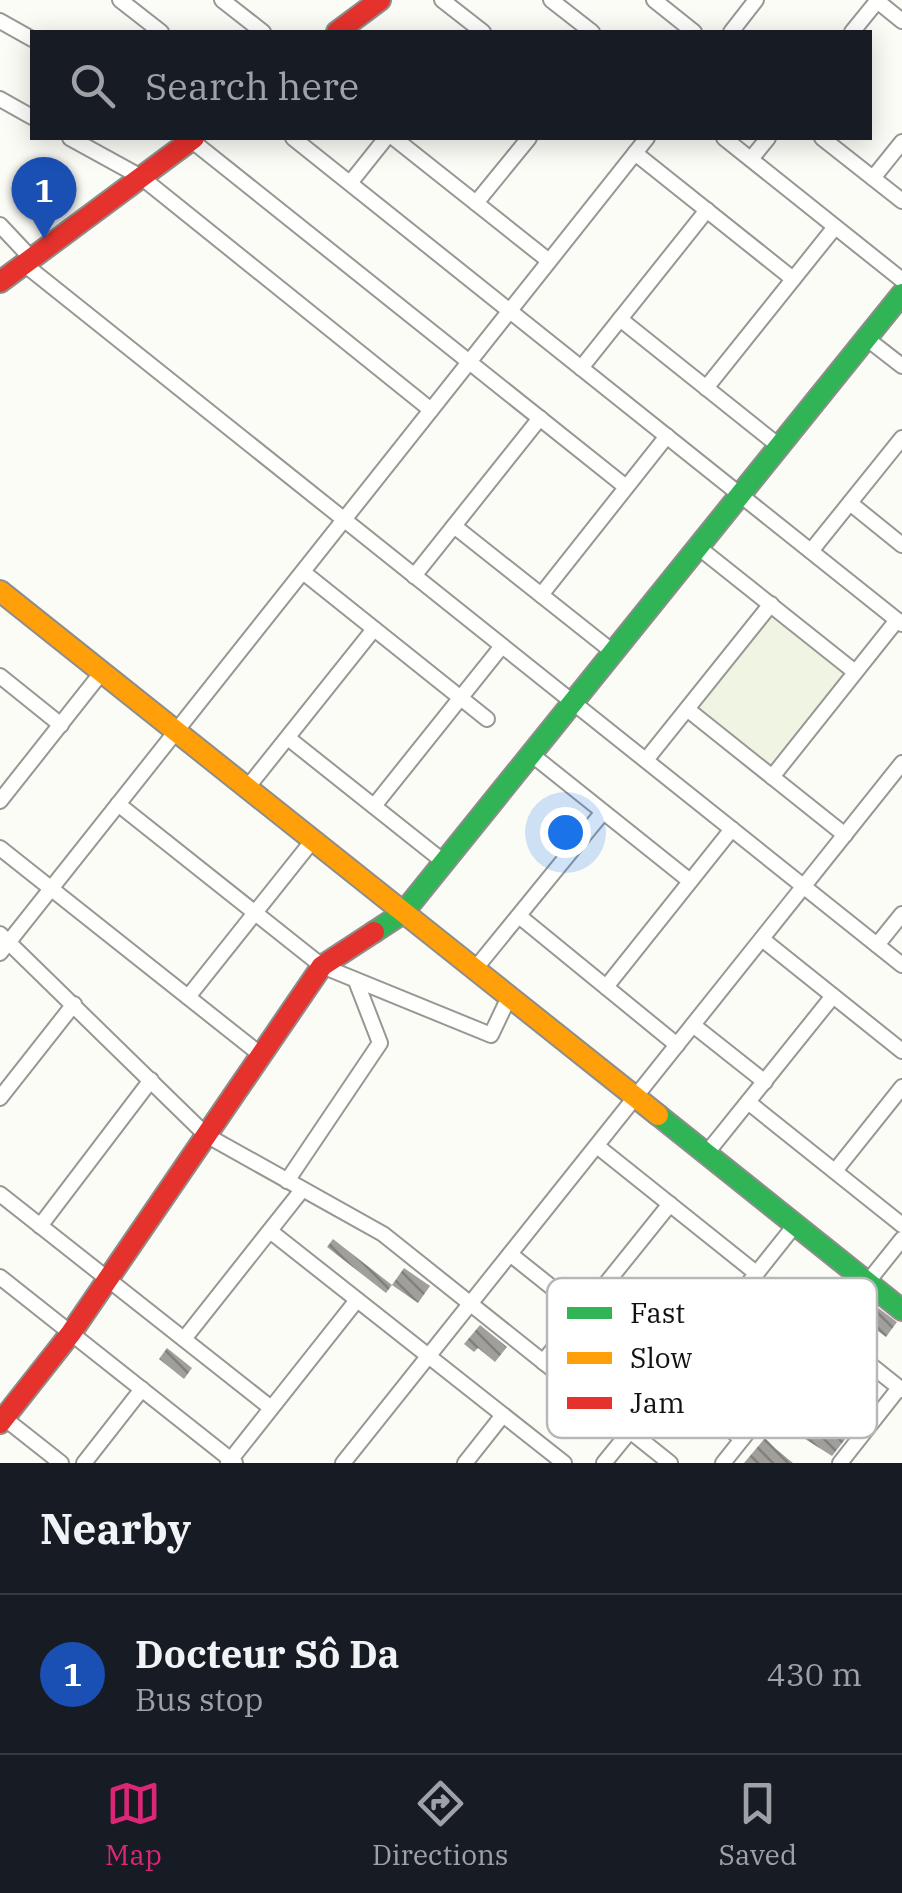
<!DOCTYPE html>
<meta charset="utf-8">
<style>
:root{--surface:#171b24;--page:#242831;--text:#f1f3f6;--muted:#9ea1a6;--line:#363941;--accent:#db2777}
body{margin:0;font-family:"IBM Plex Serif",serif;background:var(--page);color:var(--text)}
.you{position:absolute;left:565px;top:832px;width:35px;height:35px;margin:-25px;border:8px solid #fff;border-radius:50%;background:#1a73e8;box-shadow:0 0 0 15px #1a73e833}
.badge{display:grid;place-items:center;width:65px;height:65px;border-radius:50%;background:var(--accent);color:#fff;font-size:32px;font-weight:700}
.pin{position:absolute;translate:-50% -82px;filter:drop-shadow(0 2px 5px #0008)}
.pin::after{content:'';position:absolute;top:52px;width:35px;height:30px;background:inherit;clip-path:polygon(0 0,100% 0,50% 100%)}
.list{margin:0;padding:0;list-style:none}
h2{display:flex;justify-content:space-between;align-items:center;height:130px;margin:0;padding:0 40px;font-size:42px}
h2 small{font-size:32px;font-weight:400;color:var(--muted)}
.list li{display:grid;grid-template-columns:65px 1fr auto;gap:30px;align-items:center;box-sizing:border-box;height:160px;padding:0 40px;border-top:2px solid var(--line)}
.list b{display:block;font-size:38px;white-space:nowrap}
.list p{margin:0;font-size:32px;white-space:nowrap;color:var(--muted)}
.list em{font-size:32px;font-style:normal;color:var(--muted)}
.icon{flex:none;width:55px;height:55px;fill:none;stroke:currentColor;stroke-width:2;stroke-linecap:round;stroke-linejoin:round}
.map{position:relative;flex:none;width:902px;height:1463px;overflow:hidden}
.search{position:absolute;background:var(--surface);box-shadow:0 5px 25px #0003;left:30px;right:30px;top:30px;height:110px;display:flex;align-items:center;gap:25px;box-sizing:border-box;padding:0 35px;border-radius:0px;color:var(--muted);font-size:38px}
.sheet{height:290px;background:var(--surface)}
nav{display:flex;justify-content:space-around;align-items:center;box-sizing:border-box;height:140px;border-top:2px solid var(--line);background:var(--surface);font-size:28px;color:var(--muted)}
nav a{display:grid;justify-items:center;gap:5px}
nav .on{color:var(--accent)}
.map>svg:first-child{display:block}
.pitch{fill:#eff5e2}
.building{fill:url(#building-back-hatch)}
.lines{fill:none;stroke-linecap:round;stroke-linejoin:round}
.street-casing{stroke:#979795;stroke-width:18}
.fast-casing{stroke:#8d8d8b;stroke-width:24}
.slow-casing{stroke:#8d8d8b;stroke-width:24}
.jam-casing{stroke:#8d8d8b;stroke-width:24}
.street{stroke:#fffffe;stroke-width:14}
.fast{stroke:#30b455;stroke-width:20}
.slow{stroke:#ff9f0a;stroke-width:20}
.jam{stroke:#e5322d;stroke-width:20}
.key{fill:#fff;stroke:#b8b8b8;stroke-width:2.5}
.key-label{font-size:28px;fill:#111}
</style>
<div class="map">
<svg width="902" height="1463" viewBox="0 0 902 1463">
<defs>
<pattern id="building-back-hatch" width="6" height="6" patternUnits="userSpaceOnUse" patternTransform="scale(2.5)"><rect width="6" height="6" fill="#a09f9c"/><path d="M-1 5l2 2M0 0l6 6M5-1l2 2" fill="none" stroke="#81807e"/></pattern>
</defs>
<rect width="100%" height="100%" fill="#fcfcf7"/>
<polygon class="pitch" points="772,608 851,671 769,773 690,710"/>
<g class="building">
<polygon points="333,1239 392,1285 386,1293 327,1247"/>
<polygon points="404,1268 430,1286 418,1303 392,1285"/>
<polygon points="873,1304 897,1322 886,1337 862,1319"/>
<polygon points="480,1325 507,1347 495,1362 478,1348 474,1352 464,1344"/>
<polygon points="167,1348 192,1368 184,1379 159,1359"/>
<polygon points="830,1353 850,1369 853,1364 876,1383 867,1395 875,1401 832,1456 794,1432 800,1424 784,1411 792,1401 818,1423 832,1406 827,1402 831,1397 811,1382"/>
<polygon points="765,1438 776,1449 793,1463 744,1463"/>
</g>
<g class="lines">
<g class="street-casing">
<g id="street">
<polyline points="120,0 161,32"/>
<polyline points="222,0 263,32"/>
<polyline points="442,0 483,32"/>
<polyline points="551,0 592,32"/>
<polyline points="654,0 694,32"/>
<polyline points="876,0 902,21"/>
<polyline points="0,21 32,39"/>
<polyline points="731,32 756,0"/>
<polyline points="852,32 878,0"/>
<polyline points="0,99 32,117"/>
<polyline points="70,138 141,177 431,410"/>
<polyline points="293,138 902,624"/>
<polyline points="394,138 549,261"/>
<polyline points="724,138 902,280"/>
<polyline points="822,138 902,201"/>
<polyline points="191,140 626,487"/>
<polyline points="635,153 793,279"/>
<polyline points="751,159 768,138"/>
<polyline points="873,178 902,142"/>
<polyline points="350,183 386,138"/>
<polyline points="476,203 529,138"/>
<polyline points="0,225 31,258"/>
<polyline points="24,264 902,965"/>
<polyline points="620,319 779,446"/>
<polyline points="866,338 902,366"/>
<polyline points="581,368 707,210"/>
<polyline points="706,388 835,227"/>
<polyline points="850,503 902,545"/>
<polyline points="454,526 613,652"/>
<polyline points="698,547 855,672"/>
<polyline points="811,551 902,438"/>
<polyline points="303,572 487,719"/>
<polyline points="414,576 540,418"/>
<polyline points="541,595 667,436"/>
<polyline points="0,676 61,725"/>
<polyline points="687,709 845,835"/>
<polyline points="288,738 444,862"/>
<polyline points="531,754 690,881"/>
<polyline points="646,760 771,604"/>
<polyline points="772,777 897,620"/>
<polyline points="247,788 374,629"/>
<polyline points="0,801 102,672"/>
<polyline points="118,804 322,966 491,1035 509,997"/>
<polyline points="374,806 502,646"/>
<polyline points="0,848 261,1055"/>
<polyline points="519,916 677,1045"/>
<polyline points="0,934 206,1135 383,1234 670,1463"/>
<polyline points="762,939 902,1051"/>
<polyline points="877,945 902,914"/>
<polyline points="0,953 647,138"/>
<polyline points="475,969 603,812"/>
<polyline points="606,987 732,829"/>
<polyline points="188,997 313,840"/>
<polyline points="693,1025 765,1082"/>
<polyline points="0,1098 74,1004"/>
<polyline points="748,1102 902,1225"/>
<polyline points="597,1146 756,1273"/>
<polyline points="706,1154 833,996"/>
<polyline points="835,1171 902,1087"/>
<polyline points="287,1181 380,1043 356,981"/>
<polyline points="0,1194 271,1408"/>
<polyline points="40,1226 151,1080"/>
<polyline points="270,1231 564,1463"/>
<polyline points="510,1254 742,1439"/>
<polyline points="0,1277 235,1463"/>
<polyline points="828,1331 902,1390"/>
<polyline points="184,1339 302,1190"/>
<polyline points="543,1362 670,1204"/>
<polyline points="670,1382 795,1225"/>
<polyline points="4,1418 61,1463"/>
<polyline points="84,1463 142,1389"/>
<polyline points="228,1463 357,1300"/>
<polyline points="343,1463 902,763"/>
<polyline points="465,1463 503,1415"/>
<polyline points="604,1463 630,1431"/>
<polyline points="723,1463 902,1239"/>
<polyline points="840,1463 899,1388"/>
</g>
</g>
<g class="fast-casing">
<g id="fast">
<polyline points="374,932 403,913 902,294"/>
<polyline points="658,1115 902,1310"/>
</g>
</g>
<g class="slow-casing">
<polyline id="slow" points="0,591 658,1115"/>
</g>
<g class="jam-casing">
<g id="jam">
<polyline points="337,32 380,0"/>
<polyline points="0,282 194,138"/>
<polyline points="0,1423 71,1333 322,966 374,932"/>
</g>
</g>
<use href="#street" class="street"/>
<use href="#fast" class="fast"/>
<use href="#slow" class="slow"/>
<use href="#jam" class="jam"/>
</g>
<rect x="547" y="1278" width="330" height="160" rx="15" class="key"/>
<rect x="567" y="1307" width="45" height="12" fill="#30b455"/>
<rect x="567" y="1352" width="45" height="12" fill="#ff9f0a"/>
<rect x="567" y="1397" width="45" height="12" fill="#e5322d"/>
<g class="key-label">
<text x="630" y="1323">Fast</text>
<text x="630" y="1368">Slow</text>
<text x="630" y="1413">Jam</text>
</g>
</svg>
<div class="you"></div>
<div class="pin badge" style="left:44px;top:239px;background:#1a4fb4">1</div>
<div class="search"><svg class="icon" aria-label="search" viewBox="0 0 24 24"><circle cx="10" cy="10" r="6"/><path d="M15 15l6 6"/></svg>Search here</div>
</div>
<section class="sheet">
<h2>Nearby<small></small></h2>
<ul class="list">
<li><span class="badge" style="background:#1a4fb4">1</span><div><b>Docteur Sô Da</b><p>Bus stop</p></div><em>430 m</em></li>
</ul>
</section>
<nav>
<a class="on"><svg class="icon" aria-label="map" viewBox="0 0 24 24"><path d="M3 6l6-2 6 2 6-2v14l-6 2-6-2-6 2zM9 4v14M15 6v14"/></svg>Map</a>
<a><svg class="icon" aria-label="directions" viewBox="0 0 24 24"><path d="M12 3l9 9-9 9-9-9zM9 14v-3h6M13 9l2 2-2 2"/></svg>Directions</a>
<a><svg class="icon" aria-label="saved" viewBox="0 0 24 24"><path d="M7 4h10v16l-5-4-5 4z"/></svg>Saved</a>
</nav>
